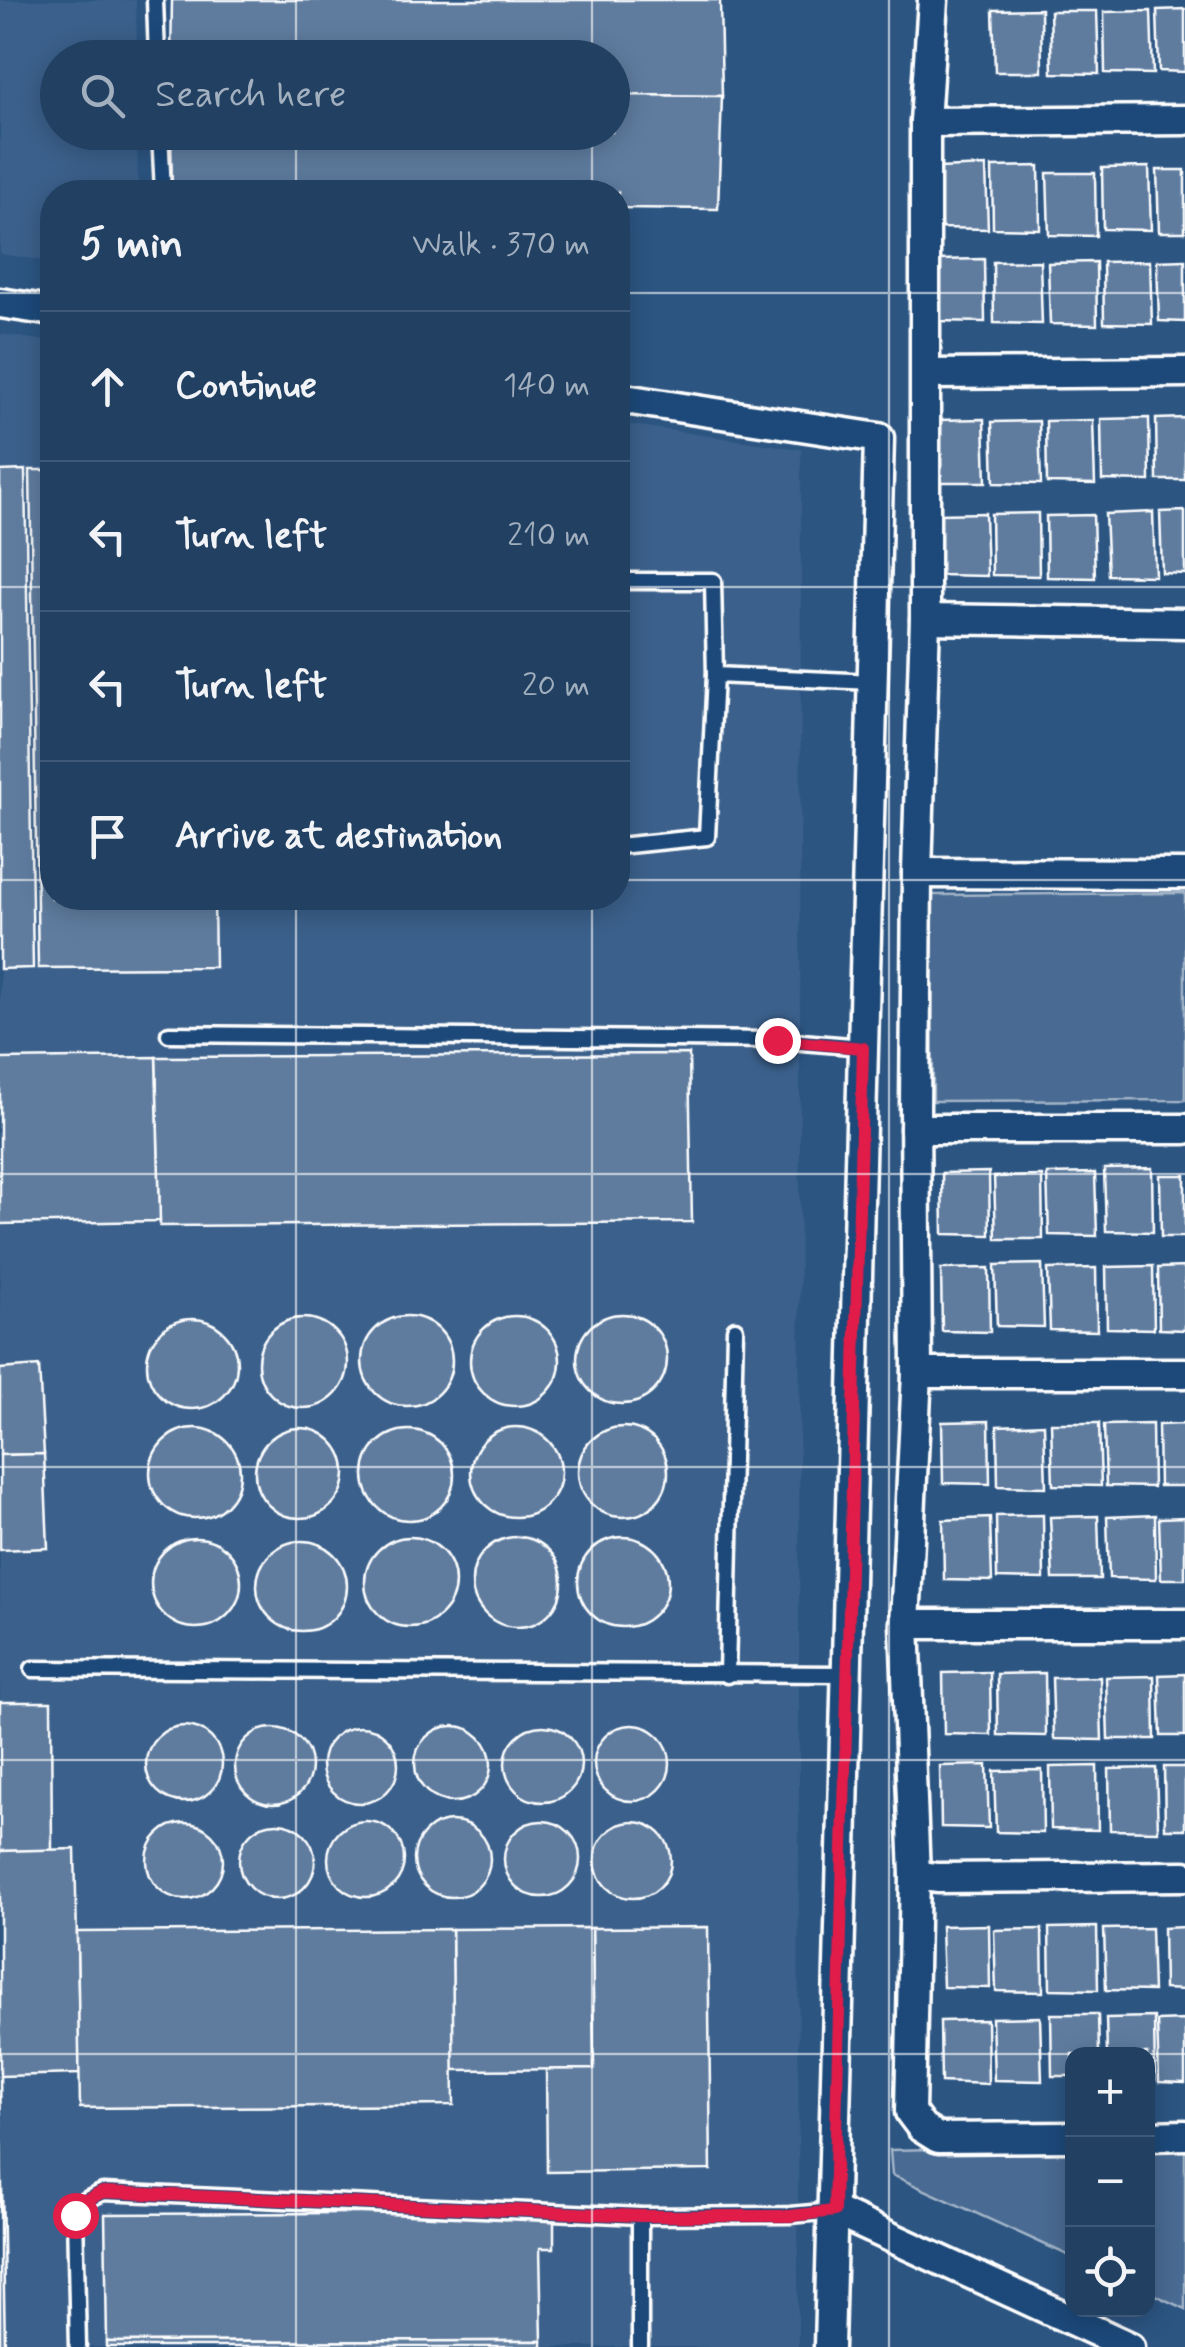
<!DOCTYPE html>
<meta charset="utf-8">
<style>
:root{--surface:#214062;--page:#294768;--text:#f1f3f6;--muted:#a2afbe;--line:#3e5977}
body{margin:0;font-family:Mynerve,sans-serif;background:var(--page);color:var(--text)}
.controls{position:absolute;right:30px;bottom:30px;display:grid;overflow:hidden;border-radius:20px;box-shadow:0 5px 25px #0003}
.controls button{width:90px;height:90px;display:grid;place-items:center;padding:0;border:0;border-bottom:2px solid var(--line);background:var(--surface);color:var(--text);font:50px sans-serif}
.stop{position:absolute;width:30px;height:30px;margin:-22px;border:8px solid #e11d48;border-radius:50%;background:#fff}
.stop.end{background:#e11d48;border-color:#fff;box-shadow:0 2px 10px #0008}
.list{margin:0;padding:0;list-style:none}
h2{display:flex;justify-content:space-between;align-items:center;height:130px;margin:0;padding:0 40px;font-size:42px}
h2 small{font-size:32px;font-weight:400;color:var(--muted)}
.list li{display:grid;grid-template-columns:65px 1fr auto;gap:30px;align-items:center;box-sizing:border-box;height:150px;padding:0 40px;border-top:2px solid var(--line)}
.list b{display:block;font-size:38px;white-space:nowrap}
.list em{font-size:32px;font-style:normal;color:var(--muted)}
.icon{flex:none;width:55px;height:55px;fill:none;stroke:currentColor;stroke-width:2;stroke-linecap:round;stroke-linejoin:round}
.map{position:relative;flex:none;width:1185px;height:2347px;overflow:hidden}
.search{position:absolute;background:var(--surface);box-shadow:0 5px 25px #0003;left:40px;top:40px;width:590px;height:110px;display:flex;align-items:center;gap:25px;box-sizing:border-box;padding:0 35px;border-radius:55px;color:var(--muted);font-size:38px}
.panel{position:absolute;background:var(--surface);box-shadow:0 5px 25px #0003;left:40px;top:180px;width:590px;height:730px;border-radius:40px}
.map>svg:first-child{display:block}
.built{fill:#3b618b}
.green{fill:#486b92;stroke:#a4b5c8;stroke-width:2.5}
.building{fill:#5e7c9f;stroke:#fff;stroke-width:2.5}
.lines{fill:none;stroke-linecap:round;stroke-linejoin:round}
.lane-casing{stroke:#fff;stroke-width:21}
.street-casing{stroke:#fff;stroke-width:35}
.lane{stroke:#1f4a7a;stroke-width:14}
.street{stroke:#1f4a7a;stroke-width:28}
.route{stroke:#e11d48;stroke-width:12}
.grid{fill:none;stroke:#fff;stroke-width:2.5;stroke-opacity:0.55}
</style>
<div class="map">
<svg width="1185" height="2347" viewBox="0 0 1185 2347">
<rect width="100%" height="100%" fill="#2c5582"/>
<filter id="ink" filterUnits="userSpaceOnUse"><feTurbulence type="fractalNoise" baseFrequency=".01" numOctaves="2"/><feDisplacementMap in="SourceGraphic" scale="20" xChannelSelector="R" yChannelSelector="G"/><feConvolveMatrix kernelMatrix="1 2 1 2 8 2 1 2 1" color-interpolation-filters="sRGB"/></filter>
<g filter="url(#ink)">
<g class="built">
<polygon points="0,0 136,0 137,57 58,58 58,132 137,133 138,192 52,192 52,262 0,254"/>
<polygon points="0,334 52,342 52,898 618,898 618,423 801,449 798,2347 0,2347"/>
</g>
<g class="green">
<polygon points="1185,893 1185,1100 933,1101 932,895"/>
<polygon points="1185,2144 1185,2309 1148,2292 1148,2145"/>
<polygon points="1072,2146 1072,2257 892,2175 890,2150"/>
</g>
<g class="building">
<polygon points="172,0 720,0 722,96 612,95 612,58 171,58"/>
<polygon points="1041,9 1042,72 995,72 993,10"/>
<polygon points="1185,9 1185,72 1159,71 1157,10"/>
<polygon points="1050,11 1097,11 1099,74 1052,73"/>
<polygon points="1151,11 1153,74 1105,73 1104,12"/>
<polygon points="612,95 722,96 718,209 618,208 618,192 172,192 171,132 612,132"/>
<polygon points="986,166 988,229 941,228 939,168"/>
<polygon points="1039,166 1040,229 993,228 992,167"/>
<polygon points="1149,167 1151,230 1103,229 1102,168"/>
<polygon points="1157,170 1185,170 1185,232 1159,232"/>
<polygon points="1047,173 1095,173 1096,236 1049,235"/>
<polygon points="984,259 985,322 938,321 937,260"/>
<polygon points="1185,260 1185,322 1159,321 1157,261"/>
<polygon points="1040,261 1042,324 994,323 993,262"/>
<polygon points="1150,261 1152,324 1104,323 1103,262"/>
<polygon points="1096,262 1097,325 1050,324 1048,263"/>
<polygon points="1149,418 1150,481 1102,480 1101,419"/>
<polygon points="1185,418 1185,480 1157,480 1156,419"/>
<polygon points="984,419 986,482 938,482 937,420"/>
<polygon points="1093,420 1095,484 1047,483 1046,421"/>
<polygon points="1039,421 1041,484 994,483 992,422"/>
<polygon points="25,470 33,968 0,969 0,471"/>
<polygon points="30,470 52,470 52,898 214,898 215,967 38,968"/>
<polygon points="1185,511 1185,574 1162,573 1160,512"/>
<polygon points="1153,512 1155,576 1108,575 1105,514"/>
<polygon points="985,513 987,576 939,575 938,514"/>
<polygon points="1038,513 1039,576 992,575 991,514"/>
<polygon points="1093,515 1095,578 1047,577 1046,516"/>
<polygon points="689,1054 692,1222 160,1226 156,1057"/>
<polygon points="156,1057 160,1221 0,1224 0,1059"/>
<polygon points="1152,1168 1153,1232 1106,1231 1104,1169"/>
<polygon points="989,1172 990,1235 943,1234 942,1173"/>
<polygon points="1095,1173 1097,1236 1049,1235 1047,1174"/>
<polygon points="1160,1175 1185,1175 1185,1237 1161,1237"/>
<polygon points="1042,1176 1043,1239 996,1239 994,1177"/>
<polygon points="1042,1264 1044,1327 997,1326 995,1265"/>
<polygon points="1153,1266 1154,1329 1107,1328 1106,1267"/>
<polygon points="1185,1267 1185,1330 1159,1329 1158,1268"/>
<polygon points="989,1268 990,1332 942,1331 941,1269"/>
<polygon points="1096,1268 1097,1331 1050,1330 1048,1269"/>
<circle cx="622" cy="1359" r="45"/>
<circle cx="515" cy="1361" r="45"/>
<circle cx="407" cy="1361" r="45"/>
<circle cx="303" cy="1363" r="45"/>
<circle cx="192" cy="1364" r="45"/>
<polygon points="39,1366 44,1454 0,1455 0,1369"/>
<polygon points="989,1421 990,1484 943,1483 942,1422"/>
<polygon points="1051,1423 1099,1423 1101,1486 1053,1485"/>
<polygon points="1044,1424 1046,1487 998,1486 997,1426"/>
<polygon points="1152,1424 1153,1487 1106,1486 1104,1425"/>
<polygon points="1185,1424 1185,1486 1159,1486 1158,1425"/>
<circle cx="516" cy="1472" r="45"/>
<circle cx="623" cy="1472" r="45"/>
<circle cx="195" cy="1473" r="45"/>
<circle cx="300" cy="1473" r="45"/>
<circle cx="409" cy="1475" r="45"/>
<polygon points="44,1454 48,1548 0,1550 0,1455"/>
<polygon points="1043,1515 1044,1579 997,1578 996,1516"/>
<polygon points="1155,1515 1156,1579 1109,1578 1107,1517"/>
<polygon points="1098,1516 1100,1579 1053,1579 1050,1517"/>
<polygon points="1185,1517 1185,1579 1161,1579 1159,1518"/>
<polygon points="990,1518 992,1581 944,1580 943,1520"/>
<circle cx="623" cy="1582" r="45"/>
<circle cx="517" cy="1582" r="45"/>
<circle cx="410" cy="1582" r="45"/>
<circle cx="196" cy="1583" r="45"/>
<circle cx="302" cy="1586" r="45"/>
<polygon points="990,1672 991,1735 944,1734 943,1673"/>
<polygon points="1045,1673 1046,1736 998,1735 997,1674"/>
<polygon points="1185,1674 1185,1736 1161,1736 1159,1675"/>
<polygon points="1154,1676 1155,1739 1108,1739 1106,1677"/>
<polygon points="1100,1677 1102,1740 1054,1739 1052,1678"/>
<polygon points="0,1702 51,1702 52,1851 0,1851"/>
<circle cx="632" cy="1763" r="38"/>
<circle cx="453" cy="1764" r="38"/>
<circle cx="543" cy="1764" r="38"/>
<circle cx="184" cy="1764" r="38"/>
<circle cx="360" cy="1765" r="38"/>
<circle cx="273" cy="1766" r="38"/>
<polygon points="987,1765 989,1828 941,1827 940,1766"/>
<polygon points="1097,1766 1098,1830 1051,1829 1050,1767"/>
<polygon points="1164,1767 1185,1767 1185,1829 1165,1829"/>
<polygon points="1156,1768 1158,1831 1110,1830 1109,1769"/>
<polygon points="1042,1770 1043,1833 996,1832 994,1771"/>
<circle cx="366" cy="1859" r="38"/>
<circle cx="542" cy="1859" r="38"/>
<circle cx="452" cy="1859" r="38"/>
<circle cx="633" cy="1860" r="38"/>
<circle cx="185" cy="1861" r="38"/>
<circle cx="277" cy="1861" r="38"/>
<polygon points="75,1849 80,2074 0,2076 0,1851"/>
<polygon points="989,1925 990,1988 943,1987 941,1926"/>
<polygon points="708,1927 711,2170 547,2172 546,2069 594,2069 592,1928"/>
<polygon points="1097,1927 1098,1990 1050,1989 1049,1928"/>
<polygon points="1185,1927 1185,1990 1164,1989 1163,1928"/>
<polygon points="592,1928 594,2069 453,2070 452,1929"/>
<polygon points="1151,1928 1153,1991 1106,1990 1104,1929"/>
<polygon points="452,1929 454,2105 80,2108 77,1932"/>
<polygon points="1042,1929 1043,1992 996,1991 994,1930"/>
<polygon points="1051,2014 1098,2014 1099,2054 1072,2054 1072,2076 1052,2076"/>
<polygon points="1040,2017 1042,2081 994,2080 992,2018"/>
<polygon points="1154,2017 1155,2080 1148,2080 1148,2054 1107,2054 1106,2018"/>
<polygon points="987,2020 988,2084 941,2082 940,2021"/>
<polygon points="1185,2020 1185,2083 1159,2082 1157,2021"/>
<polygon points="0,2076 5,2347 0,2347"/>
<polygon points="554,2212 554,2248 540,2248 542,2341 107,2342 105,2214"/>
<polygon points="542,2341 542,2347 107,2347 107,2342"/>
</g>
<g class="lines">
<g class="lane-casing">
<g id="lane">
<polyline points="155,0 157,58"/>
<polyline points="160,132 163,192"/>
<polyline points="618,581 713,581 715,675"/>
<polyline points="618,846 707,837 715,675 873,682"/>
<polyline points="169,1034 777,1040 863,1047"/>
<polyline points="33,1669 848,1674"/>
<polyline points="727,1675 735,1329"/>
<polyline points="78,2347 75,2215 80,2203 103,2192 640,2216 790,2215 834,2211"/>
<polyline points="640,2347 640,2216"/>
</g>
</g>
<g class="street-casing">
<g id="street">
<polyline points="933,0 925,122 925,619 917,873 915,1107 917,1373 905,1624 915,1875 910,2112 922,2128 938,2138 1072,2137"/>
<polyline points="925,122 1185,120"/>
<polyline points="0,303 52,311"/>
<polyline points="926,374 1185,372"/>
<polyline points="618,398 879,438 829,2347"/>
<polyline points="925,619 1185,623"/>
<polyline points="917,873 1185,874"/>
<polyline points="915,1129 1185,1129"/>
<polyline points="917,1373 1185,1373"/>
<polyline points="905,1624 1185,1624"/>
<polyline points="915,1875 937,1878 1185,1876"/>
<polyline points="1148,2136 1185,2135"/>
<polyline points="834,2211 1130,2347"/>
</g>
</g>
<use href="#lane" class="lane"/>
<use href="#street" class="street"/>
</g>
</g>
<g class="lines" filter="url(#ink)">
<polyline class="route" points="75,2215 80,2203 103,2192 640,2216 790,2216 834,2211 863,1048 777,1040"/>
</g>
<path class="grid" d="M296 0V58M592 0V58M889 0V2347M296 132V192M592 132V192M0 293H52M618 293H1185M0 587H52M618 587H1185M0 880H52M618 880H1185M296 898V2347M592 898V2347M0 1174H1185M0 1467H1185M0 1760H1185M0 2054H1185"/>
</svg>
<div class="controls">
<button>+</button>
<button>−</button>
<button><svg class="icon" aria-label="locate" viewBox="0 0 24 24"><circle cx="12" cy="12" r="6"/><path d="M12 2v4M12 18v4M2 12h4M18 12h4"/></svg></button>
</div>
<div class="stop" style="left:75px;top:2215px"></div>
<div class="stop end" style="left:777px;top:1040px"></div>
<div class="search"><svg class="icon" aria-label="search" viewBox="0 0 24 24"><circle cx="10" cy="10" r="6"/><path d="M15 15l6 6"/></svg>Search here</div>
<section class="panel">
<h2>5 min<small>Walk · 370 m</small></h2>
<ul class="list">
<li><svg class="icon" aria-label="ahead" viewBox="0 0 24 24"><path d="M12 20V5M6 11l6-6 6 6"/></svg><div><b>Continue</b></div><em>140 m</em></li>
<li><svg class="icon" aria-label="left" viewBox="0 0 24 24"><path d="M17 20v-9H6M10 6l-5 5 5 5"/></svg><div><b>Turn left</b></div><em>210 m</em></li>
<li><svg class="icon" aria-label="left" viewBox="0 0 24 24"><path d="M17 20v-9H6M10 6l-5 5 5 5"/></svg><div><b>Turn left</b></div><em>20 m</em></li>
<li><svg class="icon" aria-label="arrive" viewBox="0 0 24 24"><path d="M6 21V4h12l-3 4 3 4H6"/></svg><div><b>Arrive at destination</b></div></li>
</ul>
</section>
</div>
